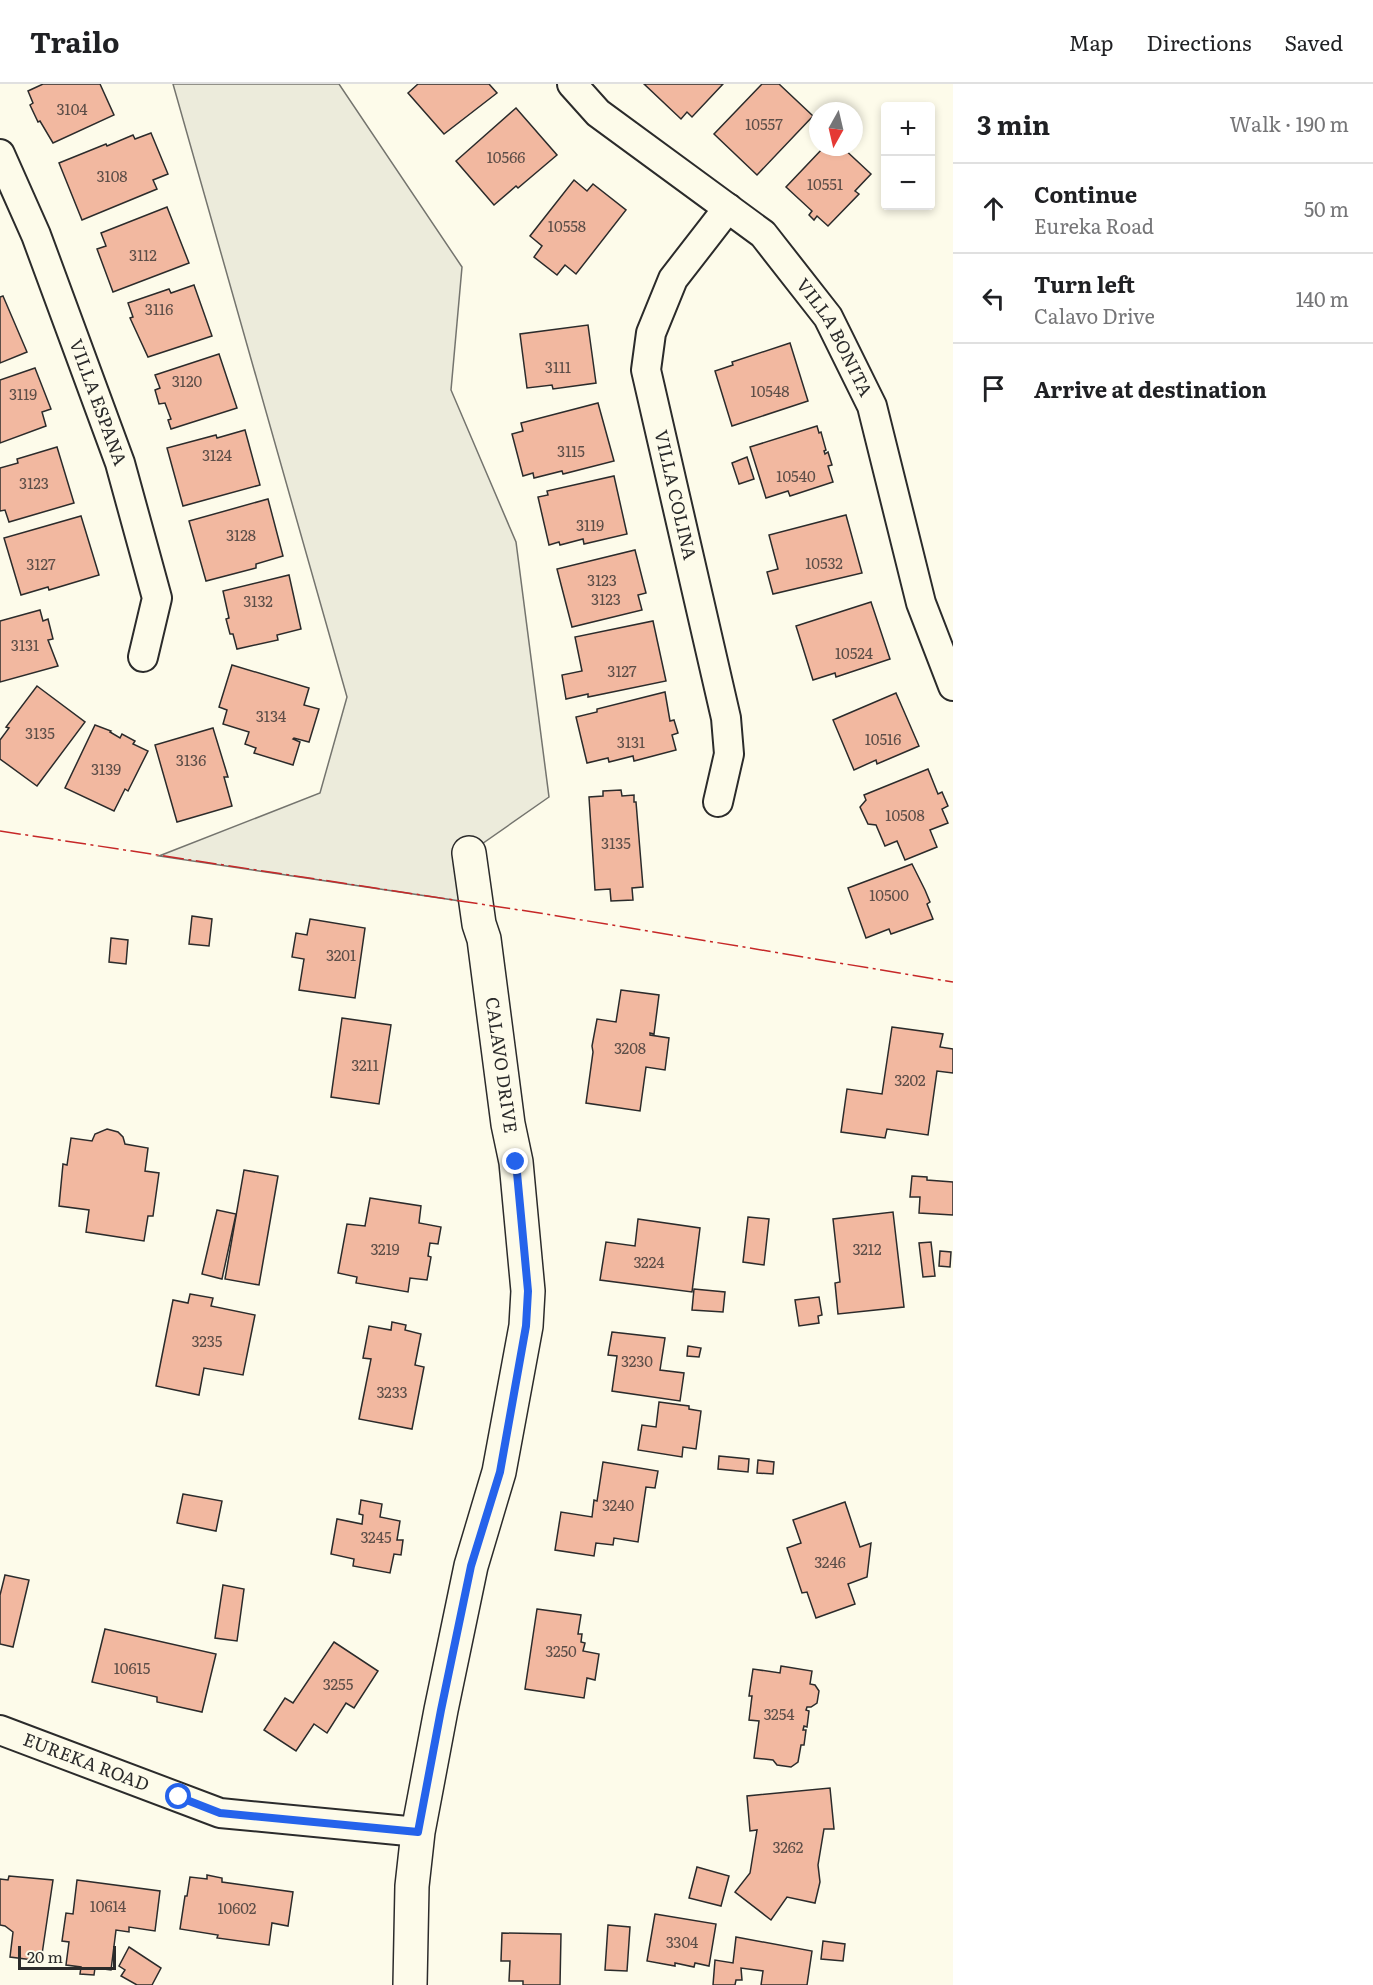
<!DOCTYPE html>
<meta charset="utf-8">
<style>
:root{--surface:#fff;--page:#f2f2f2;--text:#202124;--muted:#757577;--line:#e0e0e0}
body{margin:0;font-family:Literata,serif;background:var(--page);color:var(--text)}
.controls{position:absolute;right:18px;top:18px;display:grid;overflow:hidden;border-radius:6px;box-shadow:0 3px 9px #0003}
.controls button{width:54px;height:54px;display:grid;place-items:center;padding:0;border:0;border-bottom:2px solid var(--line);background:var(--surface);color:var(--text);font:30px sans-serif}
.compass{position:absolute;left:809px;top:18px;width:54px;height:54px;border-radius:50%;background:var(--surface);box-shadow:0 3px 9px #0003;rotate:188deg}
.scale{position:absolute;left:18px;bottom:15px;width:98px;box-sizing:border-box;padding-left:6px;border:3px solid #2b2b2b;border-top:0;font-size:16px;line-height:21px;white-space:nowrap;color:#2b2b2b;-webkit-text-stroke:4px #fdfbea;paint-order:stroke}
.stop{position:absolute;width:18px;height:18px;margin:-14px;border:4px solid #2563eb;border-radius:50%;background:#fff}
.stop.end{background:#2563eb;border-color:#fff;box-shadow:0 2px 6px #0008}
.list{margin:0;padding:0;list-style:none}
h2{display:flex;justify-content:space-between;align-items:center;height:78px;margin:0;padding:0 24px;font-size:26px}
h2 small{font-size:20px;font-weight:400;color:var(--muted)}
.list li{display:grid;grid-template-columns:39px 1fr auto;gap:18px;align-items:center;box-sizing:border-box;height:90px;padding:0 24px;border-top:2px solid var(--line)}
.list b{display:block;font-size:22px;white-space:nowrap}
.list p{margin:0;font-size:20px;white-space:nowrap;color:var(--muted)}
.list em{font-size:20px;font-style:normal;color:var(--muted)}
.icon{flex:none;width:33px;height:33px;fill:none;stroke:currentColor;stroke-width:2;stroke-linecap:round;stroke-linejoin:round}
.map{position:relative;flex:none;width:953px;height:1901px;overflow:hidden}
header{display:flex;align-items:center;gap:36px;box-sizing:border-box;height:84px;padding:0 30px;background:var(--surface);border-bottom:2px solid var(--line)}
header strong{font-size:28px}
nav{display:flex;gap:33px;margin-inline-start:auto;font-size:21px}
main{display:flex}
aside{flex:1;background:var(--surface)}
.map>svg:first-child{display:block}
.green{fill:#ecebdb;stroke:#74746e;stroke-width:1.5}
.building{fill:#f2b8a0;stroke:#2b2b2b;stroke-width:1.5}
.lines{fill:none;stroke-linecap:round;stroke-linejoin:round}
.street-casing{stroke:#2b2b2b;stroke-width:32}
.secondary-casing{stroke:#2b2b2b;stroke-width:36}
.street{stroke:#fdfbea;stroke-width:28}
.secondary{stroke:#fdfbea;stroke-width:33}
.power{stroke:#c62828;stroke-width:1.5;stroke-dasharray:21 4.5 3 4.5;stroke-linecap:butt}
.route{stroke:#2563eb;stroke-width:8}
.labels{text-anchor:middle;stroke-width:4.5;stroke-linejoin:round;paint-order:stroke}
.number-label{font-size:15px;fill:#5d4e48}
.street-label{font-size:18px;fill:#2b2b2b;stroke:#fdfbea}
</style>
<header>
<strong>Trailo</strong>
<nav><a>Map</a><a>Directions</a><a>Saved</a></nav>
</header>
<main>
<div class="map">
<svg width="953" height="1901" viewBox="0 0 953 1901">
<rect width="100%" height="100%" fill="#fdfbea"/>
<polygon class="green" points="173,0 339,0 462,183 451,306 516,458 549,713 469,769 487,821 159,772 320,709 347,613"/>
<g class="building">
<polygon points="43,0 100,0 114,31 53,59 40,37 38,38 30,21 33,19 28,7"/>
<polygon points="418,0 489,0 497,9 444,50 408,9"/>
<polygon points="644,0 723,0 692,33 687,28 681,35"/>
<polygon points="762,0 779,0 813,32 757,91 714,50"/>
<polygon points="516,24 557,71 518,104 516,102 494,121 456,77"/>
<polygon points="151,49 168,90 153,96 157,105 82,136 59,79 106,60 107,62 133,51 135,55"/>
<polygon points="824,63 842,63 871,90 855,107 859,110 828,142 817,132 814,136 809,131 812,127 786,103"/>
<polygon points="574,96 587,107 593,100 626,126 576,190 565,181 557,191 534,173 542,162 530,152"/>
<polygon points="167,123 189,179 113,208 97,165 106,162 101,149"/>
<polygon points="194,201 212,252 148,273 130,234 133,233 128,219 169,205 171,209"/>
<polygon points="3,212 27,268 0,279 0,213"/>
<polygon points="588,241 596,299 553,305 552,301 527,304 520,250"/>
<polygon points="790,259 808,317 732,342 715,287 733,281 732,278"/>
<polygon points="219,270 237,324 171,345 168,336 171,335 165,319 159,320 155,306 160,304 155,291"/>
<polygon points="35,284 51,325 42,328 46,342 0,359 0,296"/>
<polygon points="598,319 614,377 563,390 562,387 534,394 533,389 523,392 512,350 523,347 521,339"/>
<polygon points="817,342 819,349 821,348 826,366 824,367 825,370 828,368 832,381 828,382 833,398 790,412 788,407 766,414 750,363"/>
<polygon points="245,346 260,401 183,422 167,364 216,351 217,354"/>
<polygon points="57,363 74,419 9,438 5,426 0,427 0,384 18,379 17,375"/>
<polygon points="747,373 754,395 739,400 732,379"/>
<polygon points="614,392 627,450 584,460 583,455 560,461 559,458 549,461 538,413 548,411 547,407"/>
<polygon points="268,415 283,472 256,480 256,484 206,497 189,437"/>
<polygon points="846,431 862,489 773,510 767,488 778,485 769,451"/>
<polygon points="81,432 99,491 49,506 48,503 21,511 4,454"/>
<polygon points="635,466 646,509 638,511 642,526 572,543 557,485"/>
<polygon points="289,491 301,545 277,551 278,556 237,565 233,550 230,550 226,535 229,534 223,507"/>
<polygon points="871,518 890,575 836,593 835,589 813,596 796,542"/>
<polygon points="40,526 43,537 48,535 53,555 48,556 58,582 0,598 0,537"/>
<polygon points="653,537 666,597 588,613 588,610 566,615 562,591 582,587 575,553"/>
<polygon points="232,581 309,604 304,621 319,625 309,658 294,654 293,655 300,658 293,681 254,669 256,664 245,660 249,648 223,640 227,626 219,623"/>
<polygon points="37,602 85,638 37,702 0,675 0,656 9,644 6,643"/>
<polygon points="665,608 670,637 674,636 678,649 672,651 676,666 634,677 633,672 609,678 608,674 587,679 576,633 597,628 597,625"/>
<polygon points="896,609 919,662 877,680 876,676 854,686 833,636"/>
<polygon points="95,641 111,647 110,648 120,654 122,650 135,657 133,660 148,667 128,707 125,705 114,727 65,704"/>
<polygon points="213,644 228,693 224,693 232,722 177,738 155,661"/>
<polygon points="928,685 938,710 942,708 948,722 942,725 948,739 930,746 937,763 905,776 897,757 885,762 876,741 868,740 860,723 866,716 864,711"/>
<polygon points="621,706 622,712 634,711 634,718 636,718 643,803 632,804 633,816 611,817 610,805 595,806 589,713 603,712 603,707"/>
<polygon points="912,780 925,806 930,818 927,820 933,835 891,850 889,845 866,854 848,804"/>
<polygon points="192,832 212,835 209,862 189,860"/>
<polygon points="310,835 365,844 355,914 299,906 304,875 292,873 296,849 307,851"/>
<polygon points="111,854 128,856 126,880 109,878"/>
<polygon points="621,906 659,911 654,950 650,949 650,951 669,954 665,986 646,983 640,1027 586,1019 593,968 592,962 597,935 616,938"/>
<polygon points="342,934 391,941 379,1020 331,1013"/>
<polygon points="892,943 943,950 940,963 953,965 953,989 937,987 928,1051 887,1045 885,1054 841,1048 847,1005 882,1010"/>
<polygon points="107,1045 118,1048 123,1053 125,1060 148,1064 145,1087 159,1089 153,1132 148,1132 144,1157 86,1148 89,1126 59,1122 63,1080 67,1081 71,1054 92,1057 95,1050"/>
<polygon points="244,1086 278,1092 259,1201 225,1195"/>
<polygon points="912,1092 927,1093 927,1096 953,1098 953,1131 919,1129 920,1113 910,1113"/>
<polygon points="370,1114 421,1122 419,1139 441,1143 438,1160 430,1159 428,1172 431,1173 427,1196 410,1194 408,1208 356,1199 357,1193 338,1189 347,1140 365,1142"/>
<polygon points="217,1126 236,1130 222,1195 202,1190"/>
<polygon points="893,1128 904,1223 838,1230 835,1199 840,1198 833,1135"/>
<polygon points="748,1133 769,1135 764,1181 743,1178"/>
<polygon points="638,1135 700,1144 692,1208 600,1196 606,1158 635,1162"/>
<polygon points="931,1158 935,1192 923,1193 919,1159"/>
<polygon points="940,1167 951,1168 950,1183 939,1182"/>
<polygon points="694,1205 725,1208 723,1228 692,1226"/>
<polygon points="190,1210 213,1214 211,1222 255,1231 243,1291 204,1284 199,1311 156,1302 173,1216 188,1219"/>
<polygon points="819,1213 822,1231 818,1232 819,1239 799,1242 795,1216"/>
<polygon points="392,1238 406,1241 405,1246 421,1250 415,1281 424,1283 412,1345 359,1335 371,1275 363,1274 369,1242 391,1246"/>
<polygon points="612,1248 665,1254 660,1286 684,1289 680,1317 612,1307 617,1272 608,1271"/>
<polygon points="688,1262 701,1264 699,1273 687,1272"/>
<polygon points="659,1318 689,1322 689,1325 701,1327 696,1365 683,1363 682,1373 638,1366 642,1341 656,1343"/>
<polygon points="719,1372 749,1375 748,1388 718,1385"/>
<polygon points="758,1376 774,1378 773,1390 757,1389"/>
<polygon points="603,1378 658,1387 655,1404 646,1403 638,1458 614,1454 613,1461 596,1459 594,1472 555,1466 561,1428 592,1433 594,1416 597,1417"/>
<polygon points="183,1410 222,1417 216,1447 177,1439"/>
<polygon points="361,1416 382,1420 380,1433 400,1437 397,1456 403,1456 401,1471 394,1470 390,1489 353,1482 354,1475 331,1470 337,1435 362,1440 363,1431 359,1430"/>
<polygon points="845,1418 860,1463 871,1459 867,1493 848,1500 855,1520 816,1534 807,1508 802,1509 787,1464 801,1459 793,1436"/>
<polygon points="5,1491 29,1496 13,1563 0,1560 0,1511"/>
<polygon points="223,1501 244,1505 237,1557 215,1554"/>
<polygon points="537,1525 581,1531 578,1550 582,1550 581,1558 585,1559 583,1567 599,1570 595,1596 587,1594 584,1614 525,1605"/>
<polygon points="105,1545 216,1570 202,1628 157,1618 157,1613 92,1598"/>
<polygon points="334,1558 378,1587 354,1624 346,1619 327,1649 314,1640 296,1667 264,1646 285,1614 293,1619"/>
<polygon points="781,1582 812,1587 810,1600 815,1601 819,1607 817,1619 811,1623 807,1623 806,1626 809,1627 807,1643 804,1642 803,1646 806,1646 804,1661 801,1661 798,1678 791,1683 777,1681 773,1676 754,1674 759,1637 749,1636 752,1612 749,1612 753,1585 780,1589"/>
<polygon points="830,1704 834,1745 824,1745 818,1781 820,1798 815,1819 787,1813 771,1836 735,1808 750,1789 757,1746 750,1747 747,1712"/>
<polygon points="697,1783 729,1792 721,1822 689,1814"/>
<polygon points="207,1791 222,1794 222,1798 293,1808 288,1842 272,1839 269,1861 217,1854 218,1851 180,1845 185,1812 187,1812 190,1793 207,1795"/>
<polygon points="9,1792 53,1796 41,1877 10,1873 13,1848 5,1842 0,1841 0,1795 8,1796"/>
<polygon points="77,1796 160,1807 155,1847 129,1843 129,1848 116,1846 111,1886 95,1884 94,1891 80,1890 81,1883 66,1881 69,1858 62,1857 66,1829 73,1830"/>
<polygon points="655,1830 716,1840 709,1882 695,1879 694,1883 675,1879 675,1882 647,1877"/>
<polygon points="608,1841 630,1843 627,1887 605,1886"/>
<polygon points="502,1849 561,1850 560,1901 523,1901 523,1897 509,1897 510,1877 501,1877"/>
<polygon points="736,1853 812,1867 807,1901 761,1901 763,1887 741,1884 742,1896 736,1896 735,1901 713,1901 715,1876 733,1879"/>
<polygon points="823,1857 845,1860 843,1877 821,1875"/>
<polygon points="129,1863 161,1884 152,1901 137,1901 121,1892 125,1886 119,1882"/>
</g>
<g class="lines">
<g class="street-casing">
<g id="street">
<path id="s1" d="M572 0 598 29 763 150 828 233 872 322 921 519 953 602"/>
<path id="s2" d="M0 70 36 151 74 254 120 379 145 470 157 514 143 573"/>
<polyline points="718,718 729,670 726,634 646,286 651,249 673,195 728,124"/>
<path id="s3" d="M0 1646 220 1729 418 1748"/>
</g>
</g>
<g class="secondary-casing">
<polyline id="secondary" points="410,1901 412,1802 418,1748 441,1626 471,1482 499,1388 526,1242 528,1207 516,1078 508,1040 484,855 479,840 469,769"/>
</g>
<use href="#street" class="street"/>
<use href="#secondary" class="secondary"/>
<polyline class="power" points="0,747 546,830 953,898"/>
</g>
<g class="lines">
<polyline class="route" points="179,1713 220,1729 418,1748 441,1626 471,1482 500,1388 526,1242 528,1207 516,1078"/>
</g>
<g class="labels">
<g class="number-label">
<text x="72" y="31">3104</text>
<text x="764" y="46">10557</text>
<text x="506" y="79">10566</text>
<text x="112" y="98">3108</text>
<text x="825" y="106">10551</text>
<text x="567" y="148">10558</text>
<text x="143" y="177">3112</text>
<text x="159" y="231">3116</text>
<text x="558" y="289">3111</text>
<text x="187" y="303">3120</text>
<text x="770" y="313">10548</text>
<text x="23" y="316">3119</text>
<text x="571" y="373">3115</text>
<text x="217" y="377">3124</text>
<text x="796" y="398">10540</text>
<text x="34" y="405">3123</text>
<text x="590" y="447">3119</text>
<text x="241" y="457">3128</text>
<text x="824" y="485">10532</text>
<text x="41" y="486">3127</text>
<text x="602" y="502">3123</text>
<text x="606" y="521">3123</text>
<text x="258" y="523">3132</text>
<text x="25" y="567">3131</text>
<text x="854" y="575">10524</text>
<text x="622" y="593">3127</text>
<text x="271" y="638">3134</text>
<text x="40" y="655">3135</text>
<text x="883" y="661">10516</text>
<text x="631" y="664">3131</text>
<text x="191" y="682">3136</text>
<text x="106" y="691">3139</text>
<text x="905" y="737">10508</text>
<text x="616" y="765">3135</text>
<text x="889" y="817">10500</text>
<text x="341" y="877">3201</text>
<text x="630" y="970">3208</text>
<text x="365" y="987">3211</text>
<text x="910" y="1002">3202</text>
<text x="385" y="1171">3219</text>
<text x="867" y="1171">3212</text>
<text x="649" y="1184">3224</text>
<text x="207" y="1263">3235</text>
<text x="637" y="1283">3230</text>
<text x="392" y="1314">3233</text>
<text x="618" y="1427">3240</text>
<text x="376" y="1459">3245</text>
<text x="830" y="1484">3246</text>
<text x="561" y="1573">3250</text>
<text x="132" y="1590">10615</text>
<text x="338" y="1606">3255</text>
<text x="779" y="1636">3254</text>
<text x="788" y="1769">3262</text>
<text x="108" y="1828">10614</text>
<text x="237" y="1830">10602</text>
<text x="682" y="1864">3304</text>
</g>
<g class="street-label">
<text dy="6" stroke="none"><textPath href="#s1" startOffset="370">VILLA BONITA</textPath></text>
<text dy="6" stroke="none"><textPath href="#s2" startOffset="267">VILLA ESPANA</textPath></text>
<text transform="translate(675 411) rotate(77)" y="6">VILLA COLINA</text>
<text transform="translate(501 981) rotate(82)" y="6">CALAVO DRIVE</text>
<text dy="6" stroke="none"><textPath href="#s3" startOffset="92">EUREKA ROAD</textPath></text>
</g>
</g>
</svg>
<div class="controls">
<button>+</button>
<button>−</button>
</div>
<svg class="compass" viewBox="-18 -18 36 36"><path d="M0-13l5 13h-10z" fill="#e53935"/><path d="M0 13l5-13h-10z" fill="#757577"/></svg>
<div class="scale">20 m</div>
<div class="stop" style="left:179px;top:1713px"></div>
<div class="stop end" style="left:516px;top:1078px"></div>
</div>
<aside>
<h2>3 min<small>Walk · 190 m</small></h2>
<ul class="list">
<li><svg class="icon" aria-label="ahead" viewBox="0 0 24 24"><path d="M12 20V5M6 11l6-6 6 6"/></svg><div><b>Continue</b><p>Eureka Road</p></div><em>50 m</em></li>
<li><svg class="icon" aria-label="left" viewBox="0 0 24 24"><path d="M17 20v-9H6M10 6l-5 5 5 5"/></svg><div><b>Turn left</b><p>Calavo Drive</p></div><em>140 m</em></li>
<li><svg class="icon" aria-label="arrive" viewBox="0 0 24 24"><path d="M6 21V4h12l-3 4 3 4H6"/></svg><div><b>Arrive at destination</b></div></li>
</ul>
</aside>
</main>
